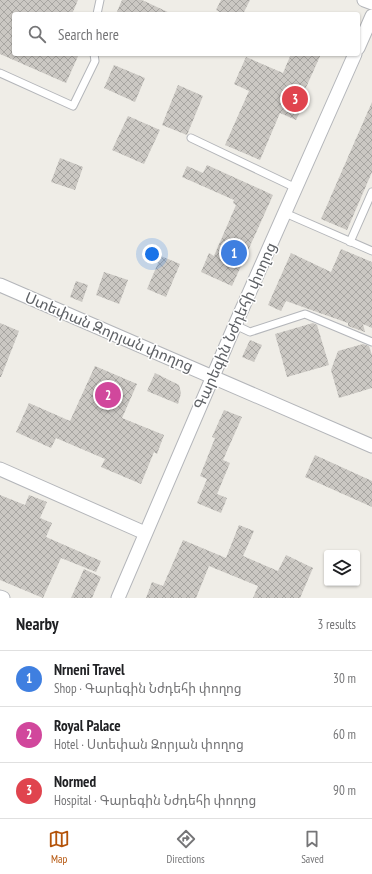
<!DOCTYPE html>
<meta charset="utf-8">
<style>
:root{--surface:#fff;--page:#f6f6f6;--text:#202124;--muted:#757577;--line:#e0e0e0;--accent:#b45309}
body{margin:0;font-family:"PT Sans Narrow","Noto Sans Armenian",sans-serif;background:var(--page);color:var(--text)}
.controls{position:absolute;right:12px;bottom:12px;display:grid;overflow:hidden;border-radius:4px;box-shadow:0 1px 3px #0004}
.controls button{width:36px;height:36px;display:grid;place-items:center;padding:0;border:0;border-bottom:1px solid var(--line);background:var(--surface);color:var(--text);font:20px sans-serif}
.you{position:absolute;left:152px;top:254px;width:14px;height:14px;margin:-10px;border:3px solid #fff;border-radius:50%;background:#1a73e8;box-shadow:0 0 0 6px #1a73e833}
.badge{display:grid;place-items:center;width:26px;height:26px;border-radius:50%;background:var(--accent);color:#fff;font-size:13px;font-weight:700}
.pin{position:absolute;translate:-50% -50%;border:2px solid #fff;box-shadow:0 1px 4px #0006}
.list{margin:0;padding:0;list-style:none}
h2{display:flex;justify-content:space-between;align-items:center;height:52px;margin:0;padding:0 16px;font-size:17px}
h2 small{font-size:13px;font-weight:400;color:var(--muted)}
.list li{display:grid;grid-template-columns:26px 1fr auto;gap:12px;align-items:center;box-sizing:border-box;height:56px;padding:0 16px;border-top:1px solid var(--line)}
.list b{display:block;font-size:15px;white-space:nowrap}
.list p{margin:0;font-size:13px;white-space:nowrap;color:var(--muted)}
.list em{font-size:13px;font-style:normal;color:var(--muted)}
.icon{flex:none;width:22px;height:22px;fill:none;stroke:currentColor;stroke-width:2;stroke-linecap:round;stroke-linejoin:round}
.map{position:relative;flex:none;width:372px;height:598px;overflow:hidden}
.search{position:absolute;background:var(--surface);box-shadow:0 1px 3px #0004;left:12px;right:12px;top:12px;height:44px;display:flex;align-items:center;gap:10px;box-sizing:border-box;padding:0 14px;border-radius:4px;color:var(--muted);font-size:15px}
.sheet{height:220px;background:var(--surface)}
nav{display:flex;justify-content:space-around;align-items:center;box-sizing:border-box;height:56px;border-top:1px solid var(--line);background:var(--surface);font-size:11px;color:var(--muted)}
nav a{display:grid;justify-items:center;gap:2px}
nav .on{color:var(--accent)}
.map>svg:first-child{display:block}
.building{fill:url(#building-cross-hatch)}
.lines{fill:none;stroke-linecap:round;stroke-linejoin:round}
.lane-casing{stroke:#b4b6ba;stroke-width:9}
.street-casing{stroke:#b4b6ba;stroke-width:15}
.lane{stroke:#fff;stroke-width:7}
.street{stroke:#fff;stroke-width:13}
.labels{text-anchor:middle;stroke-width:3;stroke-linejoin:round;paint-order:stroke}
.street-label{font-size:15px;fill:#5e6165;stroke:#fff}
</style>
<div class="map">
<svg width="372" height="598" viewBox="0 0 372 598">
<defs>
<pattern id="building-cross-hatch" width="8" height="8" patternUnits="userSpaceOnUse"><rect width="8" height="8" fill="#cbc8c3"/><path d="M0 0l8 8M0 8l8-8" fill="none" stroke="#a8a6a2"/></pattern>
</defs>
<rect width="100%" height="100%" fill="#efede7"/>
<g class="building">
<polygon points="0,0 78,0 72,14 14,14 14,54 79,54 66,83 0,54"/>
<polygon points="122,0 142,0 172,14 116,14"/>
<polygon points="221,0 250,0 243,14 223,14 216,10"/>
<polygon points="291,54 321,54 304,92 308,94 296,120 280,113 260,160 225,145 249,91 234,84 246,57 283,73"/>
<polygon points="114,65 145,78 135,102 104,88"/>
<polygon points="178,85 203,96 187,135 162,125"/>
<polygon points="372,102 372,172 347,230 321,219"/>
<polygon points="128,116 160,130 144,164 112,150"/>
<polygon points="60,158 83,167 75,190 51,182"/>
<polygon points="207,165 273,195 232,286 201,272 209,253 214,256 236,205 233,203 234,200 182,177 187,166 203,173"/>
<polygon points="341,249 372,262 372,328 363,324 365,332 348,326 348,323 286,301 281,311 268,305 291,253 331,272"/>
<polygon points="161,256 180,264 166,297 147,289"/>
<polygon points="104,272 128,280 119,304 96,295"/>
<polygon points="76,281 88,285 82,302 70,297"/>
<polygon points="0,323 19,331 1,377 0,377"/>
<polygon points="313,323 317,325 329,365 287,377 275,334"/>
<polygon points="250,340 262,345 254,362 242,357"/>
<polygon points="363,344 369,346 372,355 372,388 339,398 331,370 338,351"/>
<polygon points="95,366 137,384 122,418 164,435 157,454 154,452 141,484 101,467 105,459 56,438 51,448 16,432 29,403 70,421"/>
<polygon points="155,373 179,385 181,393 178,404 147,391"/>
<polygon points="224,410 242,417 223,460 230,463 217,494 227,498 221,513 197,503 207,479 200,476 215,438 212,437"/>
<polygon points="315,455 372,481 372,507 305,477"/>
<polygon points="0,495 25,505 29,495 47,502 40,518 52,523 46,537 101,561 96,572 61,558 43,598 0,580"/>
<polygon points="239,525 254,531 243,556 278,571 286,555 313,568 300,598 253,598 258,586 209,566 196,598 146,598 152,582 163,586 183,540 226,558"/>
<polygon points="84,569 101,577 92,598 71,598"/>
</g>
<g class="lines">
<g class="lane-casing">
<g id="lane">
<polyline points="97,14 100,0"/>
<polyline points="0,73 73,106 95,61 94,54"/>
<polyline points="191,138 296,188"/>
<polyline points="285,213 372,251"/>
<polyline points="350,242 372,192"/>
<polyline points="235,325 250,332 305,314 372,342"/>
</g>
</g>
<g class="street-casing">
<g id="street">
<polyline points="364,0 372,3"/>
<polyline points="358,48 372,16"/>
<polyline points="0,285 372,446"/>
<polyline points="0,469 145,533"/>
<polyline points="0,597 3,598"/>
<polyline points="118,598 235,325 355,54"/>
</g>
</g>
<use href="#lane" class="lane"/>
<use href="#street" class="street"/>
</g>
<g class="labels">
<g class="street-label">
<text transform="translate(235 326) rotate(-66)" y="5">Գարեգին Նժդեհի փողոց</text>
<text transform="translate(109 332) rotate(23)" y="5">Ստեփան Զորյան փողոց</text>
</g>
</g>
</svg>
<div class="controls">
<button><svg class="icon" aria-label="layers" viewBox="0 0 24 24"><path d="M12 4l9 5-9 5-9-5zM3 14l9 5 9-5"/></svg></button>
</div>
<div class="you"></div>
<div class="pin badge" style="left:234px;top:253px;background:#3f7fe0">1</div>
<div class="pin badge" style="left:108px;top:395px;background:#d1479c">2</div>
<div class="pin badge" style="left:295px;top:99px;background:#e0444e">3</div>
<div class="search"><svg class="icon" aria-label="search" viewBox="0 0 24 24"><circle cx="10" cy="10" r="6"/><path d="M15 15l6 6"/></svg>Search here</div>
</div>
<section class="sheet">
<h2>Nearby<small>3 results</small></h2>
<ul class="list">
<li><span class="badge" style="background:#3f7fe0">1</span><div><b>Nrneni Travel</b><p>Shop · Գարեգին Նժդեհի փողոց</p></div><em>30 m</em></li>
<li><span class="badge" style="background:#d1479c">2</span><div><b>Royal Palace</b><p>Hotel · Ստեփան Զորյան փողոց</p></div><em>60 m</em></li>
<li><span class="badge" style="background:#e0444e">3</span><div><b>Normed</b><p>Hospital · Գարեգին Նժդեհի փողոց</p></div><em>90 m</em></li>
</ul>
</section>
<nav>
<a class="on"><svg class="icon" aria-label="map" viewBox="0 0 24 24"><path d="M3 6l6-2 6 2 6-2v14l-6 2-6-2-6 2zM9 4v14M15 6v14"/></svg>Map</a>
<a><svg class="icon" aria-label="directions" viewBox="0 0 24 24"><path d="M12 3l9 9-9 9-9-9zM9 14v-3h6M13 9l2 2-2 2"/></svg>Directions</a>
<a><svg class="icon" aria-label="saved" viewBox="0 0 24 24"><path d="M7 4h10v16l-5-4-5 4z"/></svg>Saved</a>
</nav>
